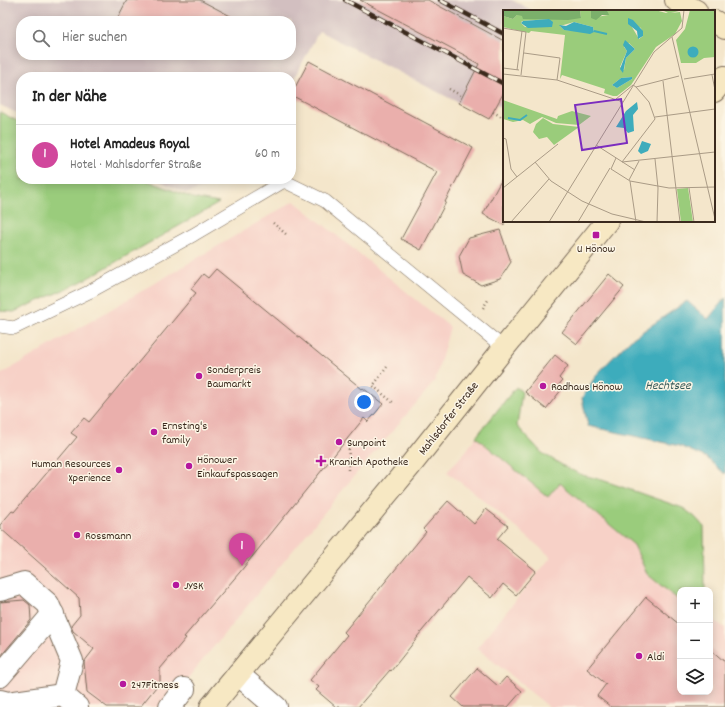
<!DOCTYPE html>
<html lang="de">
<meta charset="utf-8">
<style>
:root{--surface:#fff;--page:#f2f2f2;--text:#222;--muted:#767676;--line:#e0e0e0;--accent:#b5179e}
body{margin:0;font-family:Dekko,sans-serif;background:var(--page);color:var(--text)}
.controls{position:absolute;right:12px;bottom:12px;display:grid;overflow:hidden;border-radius:8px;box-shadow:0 2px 10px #0003}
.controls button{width:36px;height:36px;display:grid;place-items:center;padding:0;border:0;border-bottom:1px solid var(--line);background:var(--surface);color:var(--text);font:20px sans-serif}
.you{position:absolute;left:364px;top:402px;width:14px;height:14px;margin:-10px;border:3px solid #fff;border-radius:50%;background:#1a73e8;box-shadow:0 0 0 6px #1a73e833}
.badge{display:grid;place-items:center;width:26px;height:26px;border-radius:50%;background:var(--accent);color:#fff;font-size:13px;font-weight:700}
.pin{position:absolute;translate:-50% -33px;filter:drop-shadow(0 1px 2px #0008)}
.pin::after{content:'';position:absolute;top:21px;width:14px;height:12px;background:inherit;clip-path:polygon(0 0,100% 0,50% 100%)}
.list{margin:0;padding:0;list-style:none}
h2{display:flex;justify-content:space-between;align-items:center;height:52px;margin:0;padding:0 16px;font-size:17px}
h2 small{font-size:13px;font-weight:400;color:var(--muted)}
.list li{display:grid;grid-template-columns:26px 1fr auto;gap:12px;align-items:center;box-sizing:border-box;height:60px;padding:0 16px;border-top:1px solid var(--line)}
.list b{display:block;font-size:15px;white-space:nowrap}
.list p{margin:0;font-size:13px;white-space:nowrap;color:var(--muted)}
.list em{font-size:13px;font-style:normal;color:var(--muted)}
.icon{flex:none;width:22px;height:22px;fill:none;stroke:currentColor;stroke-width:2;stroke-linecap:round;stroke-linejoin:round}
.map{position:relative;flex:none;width:725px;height:707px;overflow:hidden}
.search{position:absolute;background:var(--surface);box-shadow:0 2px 10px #0003;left:16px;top:16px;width:280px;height:44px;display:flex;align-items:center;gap:10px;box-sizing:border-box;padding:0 14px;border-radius:16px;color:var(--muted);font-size:15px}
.panel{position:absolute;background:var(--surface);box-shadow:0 2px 10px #0003;left:16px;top:72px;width:280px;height:112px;border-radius:16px}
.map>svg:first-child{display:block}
.built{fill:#f7d1c7}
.industrial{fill:#d2bfc0;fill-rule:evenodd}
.green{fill:#9acc7b;stroke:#6a7b4c}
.water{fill:#3eacbc;stroke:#3c6b6d}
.building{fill:#eaafac}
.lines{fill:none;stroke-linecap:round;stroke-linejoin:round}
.lane-casing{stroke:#7c6c5b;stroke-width:14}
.street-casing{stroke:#7c6c5b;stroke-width:24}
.secondary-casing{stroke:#7c6c5b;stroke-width:24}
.path{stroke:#7c6c5b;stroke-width:2.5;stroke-dasharray:1 3;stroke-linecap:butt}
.lane{stroke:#fff;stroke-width:13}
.street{stroke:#fff;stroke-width:22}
.secondary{stroke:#f7e8c3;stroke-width:22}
.rail-casing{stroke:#3b2a1e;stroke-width:4.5}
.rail{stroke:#fcf5e5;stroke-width:3;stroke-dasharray:9;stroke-linecap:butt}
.poi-dot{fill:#b5179e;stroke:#fcf5e5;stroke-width:1.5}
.labels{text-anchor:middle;stroke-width:3;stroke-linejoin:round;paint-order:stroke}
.poi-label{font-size:12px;fill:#3b2a1e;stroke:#fcf5e5;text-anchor:start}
.street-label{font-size:12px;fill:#3b2a1e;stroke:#fcf5e5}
.water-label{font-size:13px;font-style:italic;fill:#3c5e5d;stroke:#fcf5e5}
.inset-river{fill:none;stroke:#3eacbc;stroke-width:2}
.inset-road{fill:none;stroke:#aa9b86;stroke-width:1}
.view{fill:#7b2cbf;fill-opacity:0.15;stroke:#7b2cbf;stroke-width:2}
.inset-edge{fill:none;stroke:#3b2a1e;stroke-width:2}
</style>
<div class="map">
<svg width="725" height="707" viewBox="0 0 725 707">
<rect width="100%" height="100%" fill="#fcf5e5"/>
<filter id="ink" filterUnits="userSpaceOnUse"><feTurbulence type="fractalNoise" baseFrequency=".025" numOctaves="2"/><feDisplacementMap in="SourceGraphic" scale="8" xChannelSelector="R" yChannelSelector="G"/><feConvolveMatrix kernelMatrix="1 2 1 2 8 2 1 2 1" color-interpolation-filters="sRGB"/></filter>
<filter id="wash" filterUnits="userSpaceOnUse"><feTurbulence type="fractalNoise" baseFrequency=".012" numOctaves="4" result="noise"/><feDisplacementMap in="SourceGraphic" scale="16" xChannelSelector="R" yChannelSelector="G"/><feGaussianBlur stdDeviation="0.9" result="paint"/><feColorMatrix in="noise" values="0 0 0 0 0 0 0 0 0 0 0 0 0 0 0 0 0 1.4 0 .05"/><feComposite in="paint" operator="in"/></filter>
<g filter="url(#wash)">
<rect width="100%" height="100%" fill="#f4e6cb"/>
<g class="built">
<polygon points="294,201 450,327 435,381 355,475 164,707 0,707 0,375"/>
<polygon points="476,437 548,497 559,483 634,545 647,574 680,601 680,692 710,692 710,617 725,628 725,707 549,707 477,648 551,557 486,502 447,472 466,451"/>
</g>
<g class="industrial">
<path d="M0 0H512L533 11H504V109L466 89 459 103 319 31 291 84V77H21V115L0 105ZM21 21H291V55H21Z"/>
<polygon points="156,179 238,179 186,193"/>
</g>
<g class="green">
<polygon points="0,112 21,123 21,179 143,179 193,198 219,203 79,283 14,312 0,311"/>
<polygon points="516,387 522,392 517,426 542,453 567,468 582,475 599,479 683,508 695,517 704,527 705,590 680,590 680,601 647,574 634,545 560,483 548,497 476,437"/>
</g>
<polygon class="water" points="725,298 725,474 707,458 680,446 588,426 582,398 597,374 630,340 687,301 708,319"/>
<g id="blocks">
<g class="building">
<polygon points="127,0 200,0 240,21 116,21"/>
<polygon points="360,0 428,0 504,41 504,92 489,119 459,103 479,64 468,58 468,57"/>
<polygon points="309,61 473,148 445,202 446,202 421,250 401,239 437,172 291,95"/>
<polygon points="504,175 504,225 483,214"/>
<polygon points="500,230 511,262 500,279 481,285 463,275 459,256 469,238"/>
<polygon points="216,269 362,389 363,388 383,404 368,422 364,418 240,572 184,637 186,638 160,669 160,682 140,707 107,707 87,692 84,662 94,649 73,631 71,626 80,615 79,598 0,528 0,525 12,511 14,512 77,437 71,433 84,418 89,422 196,293 191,289 203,274 208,278"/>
<polygon points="609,274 624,287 577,344 562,332"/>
<polygon points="555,355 568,366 559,378 562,381 558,386 562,389 546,409 525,392"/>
<polygon points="448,501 474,524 486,509 508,526 497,539 536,571 516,595 503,584 492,598 467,577 417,637 418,637 391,671 390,670 358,707 336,707 316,690 319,687 310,680 347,635 344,632 426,532 423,529"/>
<polygon points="646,597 680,625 680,692 710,692 710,649 725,662 725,707 611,707 597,696 606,684 587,669"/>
<polygon points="24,600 30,605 31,620 0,657 0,602"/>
<polygon points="477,668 498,686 506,677 522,691 508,707 463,707 452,697"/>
</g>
</g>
</g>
<g filter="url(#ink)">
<use href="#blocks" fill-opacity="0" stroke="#7c6c5b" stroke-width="1"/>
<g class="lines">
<g class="lane-casing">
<polyline id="lane" points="0,326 14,328 89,292 193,235 284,181 325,201 504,348"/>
</g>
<g class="street-casing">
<g id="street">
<polyline points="0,590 24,583 48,604 72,661 63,695 77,707"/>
<polyline points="238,674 276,707"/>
<polyline points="0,676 53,614"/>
<polyline points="0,701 8,703 63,695"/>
<polyline points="170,707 184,689"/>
</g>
</g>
<g class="secondary-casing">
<g id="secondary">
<polyline points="676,0 696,11"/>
<polyline points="714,21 725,28"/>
<polyline points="714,91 725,77"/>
<polyline points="211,707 410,466 504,348 607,221"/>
</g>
</g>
<g class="path">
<polyline points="449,89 462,96"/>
<polyline points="493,112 504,118"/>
<polyline points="273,223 287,235"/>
<polyline points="483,308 488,300"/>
<polyline points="387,367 373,386 395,404"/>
<polyline points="348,470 349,446"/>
</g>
<use href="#lane" class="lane"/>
<use href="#street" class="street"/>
<use href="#secondary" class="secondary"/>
<g class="rail-casing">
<g id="rail">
<polyline points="345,0 504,84"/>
<polyline points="440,0 504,34"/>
</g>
</g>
<use href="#rail" class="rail"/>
</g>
</g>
<g class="poi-dot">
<rect x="592" y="231" width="8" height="8" rx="2"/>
<circle cx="199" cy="376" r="4"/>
<circle cx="543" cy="386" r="4"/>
<circle cx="154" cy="432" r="4"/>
<circle cx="339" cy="442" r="4"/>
<path d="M319 455h4v4h4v4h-4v4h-4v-4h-4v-4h4z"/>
<circle cx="189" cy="466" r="4"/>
<circle cx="119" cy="470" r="4"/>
<circle cx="77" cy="535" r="4"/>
<circle cx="176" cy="585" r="4"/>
<circle cx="639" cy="656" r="4"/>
<circle cx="123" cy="684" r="4"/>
</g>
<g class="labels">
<g class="poi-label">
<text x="596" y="252" text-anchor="middle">U Hönow</text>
<text x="207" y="373">Sonderpreis<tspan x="207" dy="14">Baumarkt</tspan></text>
<text x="551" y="390">Radhaus Hönow</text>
<text x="162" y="429">Ernsting's<tspan x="162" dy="14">family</tspan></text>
<text x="347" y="446">Sunpoint</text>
<text x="197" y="463">Hönower<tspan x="197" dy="14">Einkaufspassagen</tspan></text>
<text x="329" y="465">Kranich Apotheke</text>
<text x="111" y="467" text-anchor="end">Human Resources<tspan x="111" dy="14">Xperience</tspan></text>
<text x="85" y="539">Rossmann</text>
<text x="184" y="589">JYSK</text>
<text x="647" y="660">Aldi</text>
<text x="131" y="688">247Fitness</text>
</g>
<g class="street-label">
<text transform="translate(448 418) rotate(-52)" y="4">Mahlsdorfer Straße</text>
</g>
<g class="water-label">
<text x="668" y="389">Hechtsee</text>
</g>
</g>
<g transform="translate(503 10)">
<rect width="212" height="212" fill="#f4e6cb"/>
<path d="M77 0H88V8L105 5 104 0H152L163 3H165L161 1H176L168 3 177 2 179 11 172 24 153 37 128 75 114 86H110L101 83 102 79 59 65 57 69 62 25 28 21 26 23 0 17V6L10 9 14 5 78 8ZM46 9 49 17H22L18 13 19 11ZM71 12 90 17 91 22 61 20 57 16ZM126 12 138 18 140 26 136 29ZM126 33 132 39 123 48 121 60 117 57 124 41 121 37ZM129 67V69L114 78 109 75 118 68ZM187 0H212V47L201 48 193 53H178L173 30 182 19ZM0 90 54 109 55 106 69 101 88 106 76 115 53 113 39 107 27 114 20 110 10 112 0 109ZM40 108 50 114 76 117 51 135 44 127 36 129 30 122 33 114ZM185 178 190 212H178L174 179Z" fill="#9acc7b" fill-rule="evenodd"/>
<path d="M0 0H77L78 8 65 10 20 9 19 6 14 5 10 9 0 6ZM88 0H104L106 5H99L93 10 88 8Z" fill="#7bb06b"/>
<path d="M125 8 130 10 140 21V26L135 29 134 21 125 14ZM46 9 50 12 49 17 25 18 18 13 20 11ZM71 12 90 17 91 22 87 24 61 20 56 15 63 16ZM122 30 132 39 123 48 120 63 117 59 124 41 120 35ZM184.5 42a5.5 5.5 0 1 1 11 0a5.5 5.5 0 1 1-11 0ZM129 67V69L114 78 109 75 118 68ZM134 92 135 99 130 105 131 121 125 123 121 118 113 117 123 101ZM139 131 148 134 145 141 138 144 135 141Z" fill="#3eacbc"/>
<path class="inset-river" d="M91 21 104 24M5 108 17 110 24 105"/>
<path class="inset-road" d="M0 18 23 22 18 65M169 27 212 209M21 43 57 48 54 70M0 58 16 60M14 60 19 21M0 64 54 70 120 92M209 65 212 80M181 69 212 64M160 71 177 212M113 89 130 75 133 77 176 66M152 107 212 99M0 128 3 129 8 159 14 167M93 135 132 160M113 148 108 159 127 171 166 178 212 177M152 149 155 178 154 212M32 152 48 171 79 191 109 204 143 212M119 152 212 142M119 152 152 109 146 92 133 77M126 170 136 151M127 171 133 212M0 178 55 134M186 178 191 212M8 212 46 169M46 212 151 42 179 18 181 0M75 212 107 158"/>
<path class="view" d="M118 89 124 133 79 140 72 95Z"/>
<rect width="212" height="212" class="inset-edge"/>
</g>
</svg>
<div class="controls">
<button>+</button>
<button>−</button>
<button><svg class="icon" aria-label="layers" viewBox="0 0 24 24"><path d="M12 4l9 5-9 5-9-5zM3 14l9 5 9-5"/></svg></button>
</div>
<div class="you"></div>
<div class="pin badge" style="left:242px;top:566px;background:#d1479c">1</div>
<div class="search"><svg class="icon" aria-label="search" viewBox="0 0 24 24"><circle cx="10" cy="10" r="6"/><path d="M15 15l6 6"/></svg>Hier suchen</div>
<section class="panel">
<h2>In der Nähe<small></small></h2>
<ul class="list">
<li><span class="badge" style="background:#d1479c">1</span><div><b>Hotel Amadeus Royal</b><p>Hotel · Mahlsdorfer Straße</p></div><em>60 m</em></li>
</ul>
</section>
</div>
